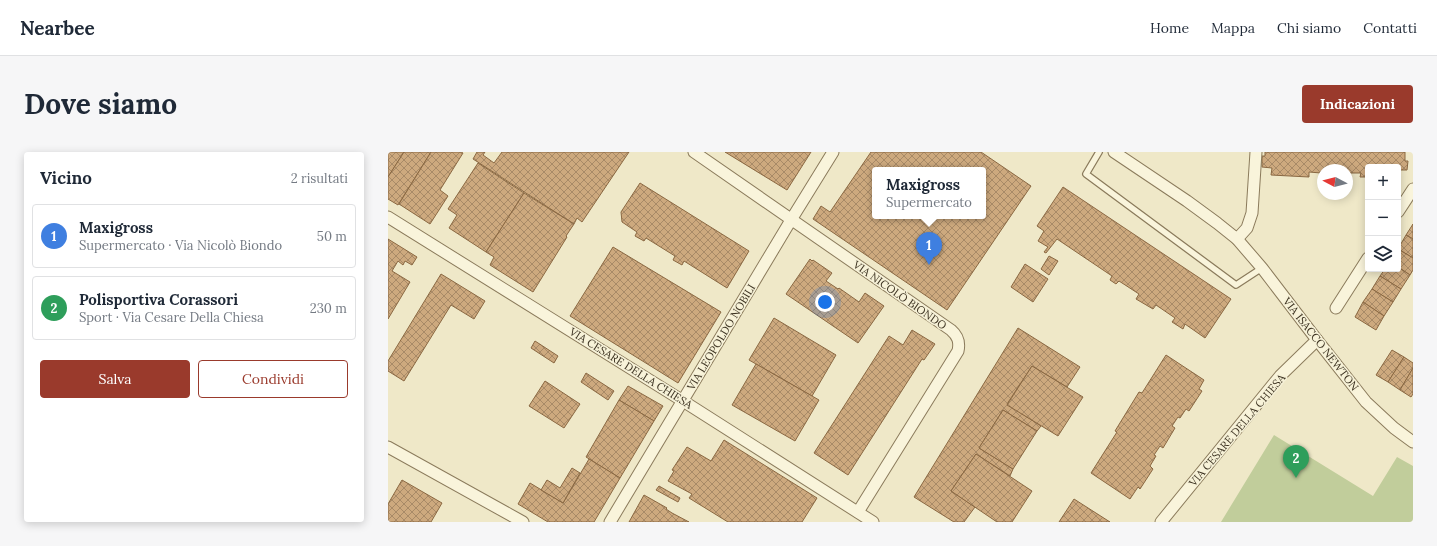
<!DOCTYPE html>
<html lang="it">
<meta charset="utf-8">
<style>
:root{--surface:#fff;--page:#f6f6f7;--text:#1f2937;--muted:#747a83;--line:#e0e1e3;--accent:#9a3a2c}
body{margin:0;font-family:Lora,serif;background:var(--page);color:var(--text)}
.controls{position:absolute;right:12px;top:12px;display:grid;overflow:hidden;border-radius:4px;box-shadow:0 2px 10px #0003}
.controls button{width:36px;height:36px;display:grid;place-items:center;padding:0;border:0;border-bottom:1px solid var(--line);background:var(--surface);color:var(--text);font:20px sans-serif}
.compass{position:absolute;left:929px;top:12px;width:36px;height:36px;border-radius:50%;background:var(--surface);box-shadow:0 2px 10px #0003;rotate:277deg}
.you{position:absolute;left:437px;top:150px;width:14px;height:14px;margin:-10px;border:3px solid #fff;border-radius:50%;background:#1a73e8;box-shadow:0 0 0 6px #1a73e833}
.badge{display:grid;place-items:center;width:26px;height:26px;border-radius:50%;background:var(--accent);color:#fff;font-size:13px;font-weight:700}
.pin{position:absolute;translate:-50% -33px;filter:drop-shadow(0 1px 2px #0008)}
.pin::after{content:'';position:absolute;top:21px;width:14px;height:12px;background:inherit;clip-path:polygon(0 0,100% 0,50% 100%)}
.popup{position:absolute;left:484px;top:15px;width:114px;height:52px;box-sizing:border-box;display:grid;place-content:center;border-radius:4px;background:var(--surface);filter:drop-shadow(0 1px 3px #0005);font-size:13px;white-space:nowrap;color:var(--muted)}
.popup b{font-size:15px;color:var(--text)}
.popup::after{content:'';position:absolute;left:50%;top:100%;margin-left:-8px;border:8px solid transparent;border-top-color:var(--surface)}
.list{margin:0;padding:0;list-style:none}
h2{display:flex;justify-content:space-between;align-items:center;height:52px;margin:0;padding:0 16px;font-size:17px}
h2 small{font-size:13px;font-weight:400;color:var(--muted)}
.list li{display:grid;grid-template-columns:26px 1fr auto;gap:12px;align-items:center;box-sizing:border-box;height:64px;margin:0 8px 8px;padding:0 8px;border:1px solid var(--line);border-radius:4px}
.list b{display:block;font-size:15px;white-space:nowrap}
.list p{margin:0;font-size:13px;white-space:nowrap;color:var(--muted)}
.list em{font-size:13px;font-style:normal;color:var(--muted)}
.actions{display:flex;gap:8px;padding:12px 16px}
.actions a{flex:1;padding:9px 0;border:1px solid var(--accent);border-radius:4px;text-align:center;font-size:14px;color:var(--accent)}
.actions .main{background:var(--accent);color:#fff}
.icon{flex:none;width:22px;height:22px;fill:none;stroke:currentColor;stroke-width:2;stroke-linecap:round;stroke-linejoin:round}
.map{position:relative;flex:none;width:1025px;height:370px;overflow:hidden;border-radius:4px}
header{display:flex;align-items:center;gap:24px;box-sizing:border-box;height:56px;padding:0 20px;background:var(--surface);border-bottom:1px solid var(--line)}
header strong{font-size:19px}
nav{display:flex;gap:22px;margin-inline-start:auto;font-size:14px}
.intro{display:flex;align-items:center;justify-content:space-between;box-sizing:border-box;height:96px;padding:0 24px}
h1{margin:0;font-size:28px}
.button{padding:10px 18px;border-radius:4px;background:var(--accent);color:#fff;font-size:14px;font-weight:700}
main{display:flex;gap:24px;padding:0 24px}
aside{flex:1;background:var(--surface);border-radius:4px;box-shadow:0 2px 10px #0003}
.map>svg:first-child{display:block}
.grass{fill:#c1cd9b}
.building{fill:url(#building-cross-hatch);stroke:#8a6842;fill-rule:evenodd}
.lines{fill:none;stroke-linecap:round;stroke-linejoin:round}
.lane-casing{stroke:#8b7b5c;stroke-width:8}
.street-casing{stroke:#8b7b5c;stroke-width:13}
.lane{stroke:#f9f4db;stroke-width:5.5}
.street{stroke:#f9f4db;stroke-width:11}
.labels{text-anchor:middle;stroke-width:3;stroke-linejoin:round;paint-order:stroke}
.street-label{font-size:11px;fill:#3b3120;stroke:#f6f1d7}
</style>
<header>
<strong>Nearbee</strong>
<nav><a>Home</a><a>Mappa</a><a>Chi siamo</a><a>Contatti</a></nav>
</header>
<div class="intro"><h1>Dove siamo</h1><a class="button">Indicazioni</a></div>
<main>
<aside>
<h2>Vicino<small>2 risultati</small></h2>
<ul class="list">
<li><span class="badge" style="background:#3f7fe0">1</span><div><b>Maxigross</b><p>Supermercato · Via Nicolò Biondo</p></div><em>50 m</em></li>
<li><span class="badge" style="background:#2e9e5b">2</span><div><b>Polisportiva Corassori</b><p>Sport · Via Cesare Della Chiesa</p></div><em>230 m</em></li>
</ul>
<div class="actions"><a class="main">Salva</a><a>Condividi</a></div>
</aside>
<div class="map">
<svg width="1025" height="370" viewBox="0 0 1025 370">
<defs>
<pattern id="building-cross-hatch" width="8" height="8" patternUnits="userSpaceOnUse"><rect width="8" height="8" fill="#cda97e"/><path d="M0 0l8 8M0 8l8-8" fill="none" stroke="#a88a67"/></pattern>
</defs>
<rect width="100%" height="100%" fill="#efe8c8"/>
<polygon class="grass" points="886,283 985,344 1009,305 1025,314 1025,370 833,370"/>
<g class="building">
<polygon points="0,0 16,0 0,25"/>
<polygon points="16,0 43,0 10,53 0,47 0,25"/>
<polygon points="43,0 73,0 75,1 52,38 60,44 42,72 11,52"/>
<polygon points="89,0 97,0 95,3 106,11 114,0 241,0 194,70 189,66 186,72 85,7"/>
<polygon points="337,0 423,0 399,38"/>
<path d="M483 0H593L643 34 559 158 425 67 433 54 442 60ZM487 18H595V64H487Z"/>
<polygon points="877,0 1017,0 1017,9 1020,9 1019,18 1010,18 1010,15 980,15 980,25 972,25 973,21 961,21 961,25 959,25 959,18 935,18 935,24 933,24 933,21 921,20 921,25 883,23 884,16 874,15 874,4 877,4"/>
<polygon points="90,11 136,41 98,100 61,76 69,63 60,57"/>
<polygon points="252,31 361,99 339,136 296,109 294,113 285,108 287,104 258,86 256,89 247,84 249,80 234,70 233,60"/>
<polygon points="675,35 843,147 817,186 797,172 795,177 784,170 787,166 768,153 765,157 748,147 751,142 731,129 728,132 722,128 724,124 669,87 658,101 656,100 660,95 650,89 656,79 649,74"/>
<polygon points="136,41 186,72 178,84 179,85 145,140 102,113 106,105 98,100"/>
<polygon points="1025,72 1025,87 1018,83"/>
<polygon points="1018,83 1025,87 1025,106 1010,97"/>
<polygon points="0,87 29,105 24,113 17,109 15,113 10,109 4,119 22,130 0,167"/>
<polygon points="225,95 333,160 290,231 182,164"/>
<polygon points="1010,97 1025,106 1025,118 1022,123 1010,115"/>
<polygon points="661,104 670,109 661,123 653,117"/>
<polygon points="422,107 424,109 425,108 444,121 438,129 450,137 451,136 471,150 477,141 496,154 470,191 398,142"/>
<polygon points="637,112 660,127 645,150 623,135"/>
<polygon points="1010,115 1022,123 1013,137 992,124 997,117 1010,117"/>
<polygon points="53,122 97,149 86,167 63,153 16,229 0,219 0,209"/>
<polygon points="992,124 1013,137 1005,150 984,137"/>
<polygon points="984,137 1005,150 996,164 975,150"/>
<polygon points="975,150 996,164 988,178 967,165"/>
<polygon points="386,166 448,203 424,244 361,208"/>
<polygon points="630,176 692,215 679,235 644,214 619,252 653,274 649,279 615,258 591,296 625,317 622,324 588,302 563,339 587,355 576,370 566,370 526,345"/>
<polygon points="524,178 547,192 536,208 534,207 460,323 426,301 501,184 515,193"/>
<polygon points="147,189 170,204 166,211 143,196"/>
<polygon points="1004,198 1016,205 1000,230 988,223"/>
<polygon points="778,203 816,228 811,237 814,239 801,259 798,257 792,266 790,265 784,274 787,276 775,296 772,294 766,303 768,304 762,314 765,317 752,337 750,335 742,347 703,321 729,280 727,279 751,240 754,241"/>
<polygon points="1016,205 1025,211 1025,216 1012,238 1000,230"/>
<polygon points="368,212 431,248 407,289 344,253"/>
<polygon points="644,214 695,245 670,284 619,253"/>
<polygon points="1025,216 1025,242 1023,245 1012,238"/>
<polygon points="198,221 226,239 220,248 193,230"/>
<polygon points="157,229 192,252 176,276 141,254"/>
<polygon points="240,234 275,254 266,269 231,248"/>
<polygon points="231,248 266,269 232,326 198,305"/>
<polygon points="615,258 649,279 625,317 591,296"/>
<polygon points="336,288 429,346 414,370 340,370 301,346 304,342 280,329 286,319 284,318 299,295 323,309"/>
<polygon points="588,302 644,339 624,370 609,370 563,339"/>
<polygon points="201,307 232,326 206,370 160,370 130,352 142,331 175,351"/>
<polygon points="184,316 192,321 175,351 153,338 159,328 172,336"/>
<polygon points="14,328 54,351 43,370 0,370 0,352"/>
<polygon points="271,334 292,346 290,350 268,338"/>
<polygon points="256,343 279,356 278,357 284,361 301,370 241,370"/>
<polygon points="686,347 722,370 671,370"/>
</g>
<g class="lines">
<g class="lane-casing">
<polyline id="lane" points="711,0 698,22 848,133 874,116"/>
</g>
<g class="street-casing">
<g id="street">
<path d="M306 0 563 178C570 184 572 190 570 199L470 360"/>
<polyline points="726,0 799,49 829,71 849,87 874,116 929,188 978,250 1006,276 1025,290"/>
<polyline points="1010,60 1025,37"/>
<polyline points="0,65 295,249 485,370"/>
<polyline points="849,87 859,76 864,61 868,0"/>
<polyline points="948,156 980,106"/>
<polyline points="0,295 135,370"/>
<polyline points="222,370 403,68 445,0"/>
<polyline points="773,370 892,224 929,188"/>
</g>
</g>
<use href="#lane" class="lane"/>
<use href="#street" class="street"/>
</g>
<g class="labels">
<g class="street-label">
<text transform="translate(512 143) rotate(35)" y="4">VIA NICOLÒ BIONDO</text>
<text transform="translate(333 185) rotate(-59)" y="4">VIA LEOPOLDO NOBILI</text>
<text transform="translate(933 192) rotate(52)" y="4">VIA ISACCO NEWTON</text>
<text transform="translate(243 216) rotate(32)" y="4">VIA CESARE DELLA CHIESA</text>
<text transform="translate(849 278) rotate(-50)" y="4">VIA CESARE DELLA CHIESA</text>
</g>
</g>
</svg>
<div class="controls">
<button>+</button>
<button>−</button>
<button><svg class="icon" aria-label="layers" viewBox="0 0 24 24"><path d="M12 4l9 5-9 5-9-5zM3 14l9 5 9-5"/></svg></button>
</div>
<svg class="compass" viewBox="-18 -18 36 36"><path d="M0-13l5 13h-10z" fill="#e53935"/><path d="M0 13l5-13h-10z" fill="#747a83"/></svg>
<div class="you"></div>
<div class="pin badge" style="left:541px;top:113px;background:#3f7fe0">1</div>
<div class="popup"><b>Maxigross</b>Supermercato</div>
<div class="pin badge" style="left:908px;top:326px;background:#2e9e5b">2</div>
</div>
</main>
